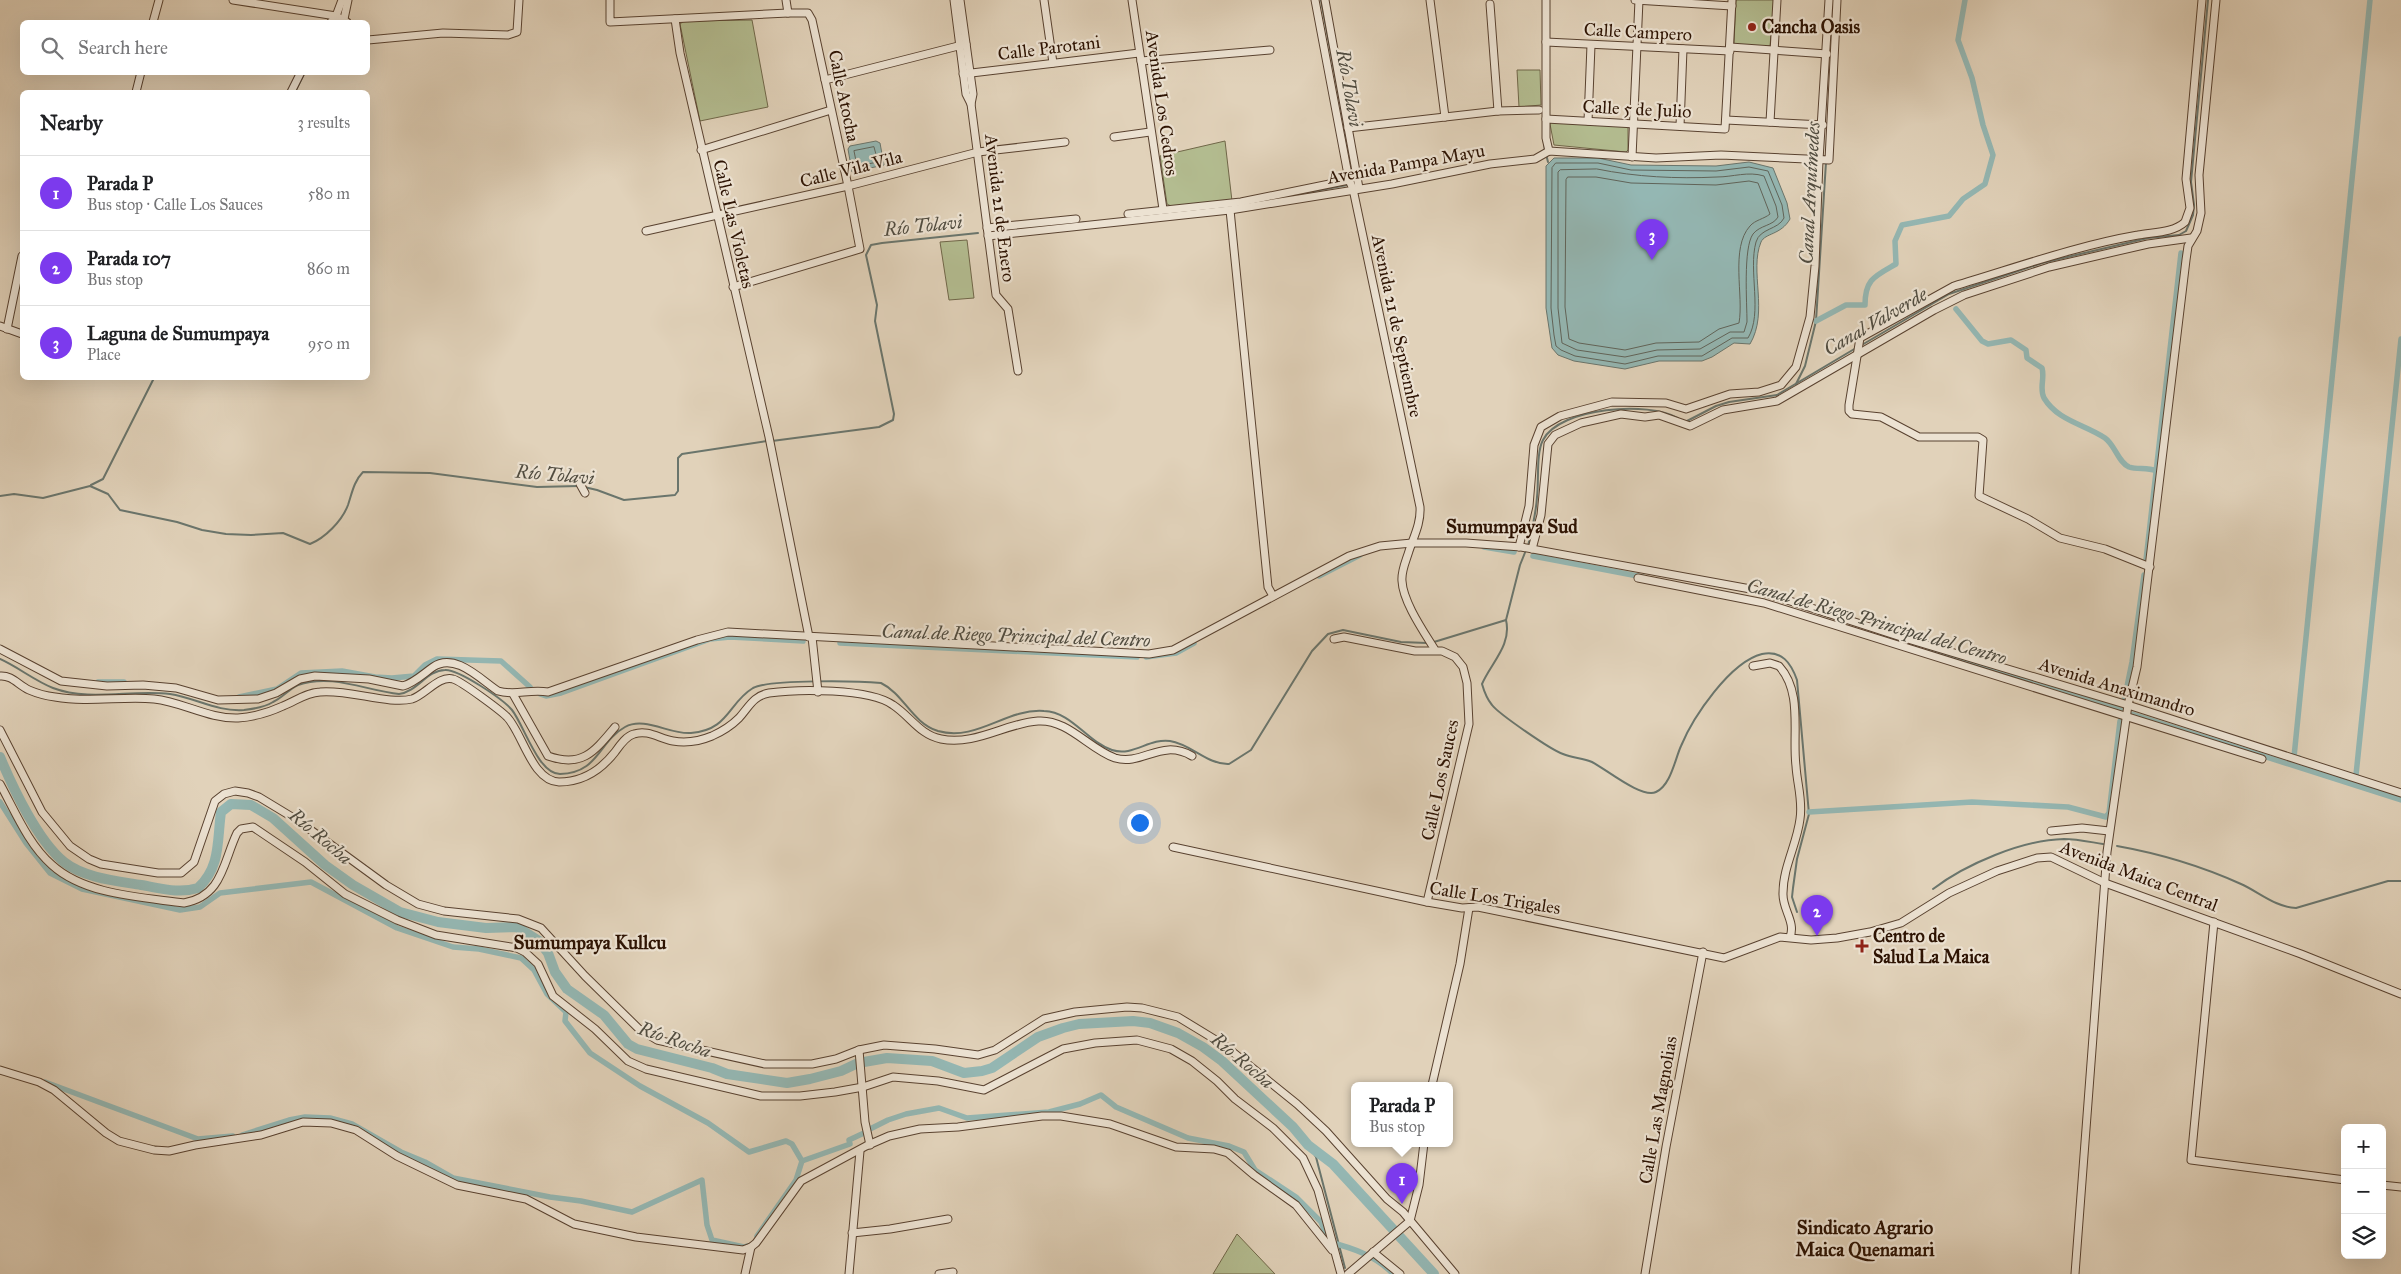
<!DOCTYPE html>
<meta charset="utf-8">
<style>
:root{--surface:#fff;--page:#f6f6f6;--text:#202124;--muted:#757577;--line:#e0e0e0;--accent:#7c3aed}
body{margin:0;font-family:"IM FELL Great Primer",serif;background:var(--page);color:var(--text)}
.controls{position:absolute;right:15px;bottom:15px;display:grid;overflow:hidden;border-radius:8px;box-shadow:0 5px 20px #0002}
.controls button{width:45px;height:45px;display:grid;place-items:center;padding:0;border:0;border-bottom:1px solid var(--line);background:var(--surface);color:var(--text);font:25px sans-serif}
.you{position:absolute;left:1139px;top:822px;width:18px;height:18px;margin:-12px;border:4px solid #fff;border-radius:50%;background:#1a73e8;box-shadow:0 0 0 8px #1a73e833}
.badge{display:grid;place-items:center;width:32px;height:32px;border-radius:50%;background:var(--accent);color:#fff;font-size:16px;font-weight:700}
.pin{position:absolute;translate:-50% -41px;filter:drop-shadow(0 1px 2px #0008)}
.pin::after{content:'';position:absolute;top:26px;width:18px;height:15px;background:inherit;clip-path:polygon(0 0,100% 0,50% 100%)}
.popup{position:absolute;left:1351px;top:1082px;width:102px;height:65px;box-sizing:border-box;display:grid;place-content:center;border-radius:8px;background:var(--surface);filter:drop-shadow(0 1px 4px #0005);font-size:16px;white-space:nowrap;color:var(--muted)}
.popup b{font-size:19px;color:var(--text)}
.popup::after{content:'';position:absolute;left:50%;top:100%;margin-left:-10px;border:10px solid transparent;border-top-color:var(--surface)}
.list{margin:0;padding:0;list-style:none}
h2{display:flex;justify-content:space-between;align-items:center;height:65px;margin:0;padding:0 20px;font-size:21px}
h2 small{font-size:16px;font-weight:400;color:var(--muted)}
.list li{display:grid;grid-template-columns:32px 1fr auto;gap:15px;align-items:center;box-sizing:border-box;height:75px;padding:0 20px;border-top:1px solid var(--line)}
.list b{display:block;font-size:19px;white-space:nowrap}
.list p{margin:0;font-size:16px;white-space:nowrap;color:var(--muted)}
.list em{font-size:16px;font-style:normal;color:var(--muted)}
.icon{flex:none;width:28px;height:28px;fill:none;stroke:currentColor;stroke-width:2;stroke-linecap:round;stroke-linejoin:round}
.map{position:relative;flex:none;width:2401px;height:1274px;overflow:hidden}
.search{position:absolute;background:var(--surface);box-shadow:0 5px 20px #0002;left:20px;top:20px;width:350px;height:55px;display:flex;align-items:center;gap:12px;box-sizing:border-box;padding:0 18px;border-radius:8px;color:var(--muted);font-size:19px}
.panel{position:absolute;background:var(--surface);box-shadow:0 5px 20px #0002;left:20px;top:90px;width:350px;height:290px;border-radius:8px}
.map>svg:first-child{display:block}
.green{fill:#b3bc90;stroke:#706749}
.water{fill:#94b7b3;stroke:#6a756c}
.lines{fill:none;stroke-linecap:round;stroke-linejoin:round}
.shore{stroke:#60645a;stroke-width:1}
.stream{stroke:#6a756c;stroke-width:2}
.canal{stroke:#94b7b3;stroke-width:5.5}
.river{stroke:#94b7b3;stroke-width:10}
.minor-casing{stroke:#594230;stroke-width:9}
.minor{stroke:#ece2d2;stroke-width:7}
.poi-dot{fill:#8f2418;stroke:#ece2d2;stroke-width:2}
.labels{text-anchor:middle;stroke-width:4.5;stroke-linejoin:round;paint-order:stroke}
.poi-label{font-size:18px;font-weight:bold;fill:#2c1202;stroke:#ece2d2;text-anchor:start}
.street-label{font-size:18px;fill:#2c1202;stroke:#ece2d2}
.water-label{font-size:19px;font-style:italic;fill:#504c40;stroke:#ece2d2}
.neighbourhood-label{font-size:19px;font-weight:bold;fill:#2c1202;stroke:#ece2d2}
</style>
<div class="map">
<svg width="2401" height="1274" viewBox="0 0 2401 1274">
<rect width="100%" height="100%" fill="#e1d2ba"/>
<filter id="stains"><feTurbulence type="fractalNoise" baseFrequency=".004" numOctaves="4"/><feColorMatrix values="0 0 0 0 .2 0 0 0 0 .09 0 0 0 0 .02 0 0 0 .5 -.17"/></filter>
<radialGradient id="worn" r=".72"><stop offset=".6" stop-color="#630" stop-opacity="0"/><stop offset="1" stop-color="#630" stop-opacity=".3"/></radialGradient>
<g class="green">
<polygon points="1736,0 1774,0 1770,46 1737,46 1734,43"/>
<polygon points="752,20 768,107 700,121 680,24 684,21"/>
<polygon points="1517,70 1540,70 1541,105 1519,107"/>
<polygon points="1552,122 1626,126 1628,128 1628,150 1626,152 1554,145 1550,124"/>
<polygon points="1225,141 1232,201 1173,207 1167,204 1160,156"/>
<polygon points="967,240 974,298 949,300 940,242"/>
<polygon points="1237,1234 1275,1274 1213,1274"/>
</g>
<g class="water">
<polygon points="876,141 880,143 884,165 852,172 848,149 850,146"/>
<path d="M1554 158H1598L1631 165 1716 166 1749 162 1773 168 1787 203 1790 219C1781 235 1765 233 1761 242 1749 271 1769 312 1750 344L1734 343 1712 357 1702 361H1659L1625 369 1574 361 1558 355 1552 348 1546 308V166Z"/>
</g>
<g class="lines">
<g class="shore">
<polygon points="874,147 878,162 857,166 854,151"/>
<path d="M1556 163H1598L1631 170 1716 171 1749 167 1768 171 1782 205 1784 218C1778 230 1760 228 1756 242 1748 271 1763 313 1748 338H1732L1702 356H1658L1625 364 1575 356 1561 350 1556 346 1554 335 1551 308 1552 168Z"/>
<path d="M1597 169C1636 177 1677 179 1717 177 1733 177 1748 171 1764 176L1776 206 1778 217C1773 226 1760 225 1753 234 1743 248 1747 303 1747 322L1744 332H1730L1700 349 1657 350 1625 357 1577 350 1562 343 1558 308V172L1560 170Z"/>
<path d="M1568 177H1596L1631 183 1716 185 1749 181 1758 183 1770 214C1764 219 1755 220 1750 226 1730 248 1744 296 1739 323L1719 329 1699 342 1656 343 1625 350 1579 343 1569 339 1565 307 1566 180Z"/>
</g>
<g class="stream">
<polyline points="1321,0 1352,167"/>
<polyline points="1543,65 1543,133"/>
<polyline points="295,92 305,72"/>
<polyline points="1543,137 1545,150"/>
<polyline points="1546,154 1548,162"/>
<polyline points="1258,202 1347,185"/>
<polyline points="995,232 1089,222"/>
<polyline points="1860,346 1949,294 2042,263 2148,238 2179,235 2186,231 2193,215 2194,205 2191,182 2208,0"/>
<polyline points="1796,384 1805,366 1816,321 1826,162"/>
<polyline points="1687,421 1716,406 1729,402 1777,395 1856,348"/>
<polyline points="772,441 879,427 893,420 894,414 875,321 877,305 866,255 871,245 882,243 978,233"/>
<polyline points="91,485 103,479 154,378"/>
<polyline points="584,487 597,490 624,500 675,495 678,491 678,458 682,454 767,441"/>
<path d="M0 496 14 494 43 498 90 486 108 494 120 510 177 522 202 530 226 534 251 535 283 533 310 544C325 538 342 521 348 505 352 493 354 481 363 472L430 473 537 487 579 486"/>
<path d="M1528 546C1532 530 1536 513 1537 497 1539 481 1536 453 1543 440 1560 407 1649 401 1678 418"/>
<polyline points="1506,620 1520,565 1526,550"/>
<path d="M1506 620C1512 645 1491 663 1482 684 1484 691 1487 699 1492 705 1499 714 1551 750 1563 754 1573 758 1583 758 1592 762 1606 769 1642 799 1656 792 1671 785 1675 759 1681 746 1693 717 1730 662 1762 654 1782 650 1791 663 1797 680L1809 814 1797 859 1793 888 1792 897 1797 912"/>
<polyline points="1434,642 1506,620"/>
<path d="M0 659C18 667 35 681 53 688 90 702 132 689 170 694 196 698 217 712 244 710 253 709 265 707 273 702 282 698 289 689 298 685 332 673 367 691 399 694 417 692 427 670 445 670 458 669 503 699 512 710 524 725 538 774 560 774 599 773 598 742 625 727 645 716 670 735 691 733 729 730 728 703 753 688 770 679 859 681 881 683 904 694 912 723 938 731 977 742 1006 708 1044 711 1072 712 1086 741 1112 750 1133 757 1149 738 1170 741 1191 744 1208 765 1229 764L1251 750 1312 651 1328 634 1343 630 1401 642 1427 643"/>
<path d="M2117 846C2162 854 2199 865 2241 884 2259 892 2275 907 2296 908L2388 881H2401"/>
<path d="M1933 889C1966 864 2022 840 2064 839 2077 839 2090 842 2103 844"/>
<polyline points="1308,1145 1316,1157 1345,1268"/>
</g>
<g class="canal">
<path d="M1956 309 1982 341 1988 344 2011 340 2026 350 2027 358 2042 368C2045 378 2039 389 2044 398 2058 421 2084 424 2105 438 2115 445 2118 462 2129 467 2138 470 2147 467 2156 471"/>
<path d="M1816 321 1846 305H1865C1865 279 1875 276 1896 264L1895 241 1902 225 1949 216 1963 199 1985 184 1993 155 1983 125 1972 78 1958 40 1965 0"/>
<polyline points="1484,547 1514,552"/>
<polyline points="1533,556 1643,577"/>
<polyline points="2146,560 2181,253"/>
<polyline points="1319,576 1360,555"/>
<polyline points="840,643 1137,657"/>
<polyline points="1929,651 2121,709"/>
<polyline points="1146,657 1176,653 1194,643"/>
<polyline points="98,682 124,682"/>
<polyline points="540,694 546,696 561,693 710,639 730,637 803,641"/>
<polyline points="239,697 277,689 301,673 342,671 375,677 392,678 414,676 425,665 437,659 501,661 530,687"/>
<polyline points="2124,701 2132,662 2144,575"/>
<polyline points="2132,714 2401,800"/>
<polyline points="2299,758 2294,757 2370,0"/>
<polyline points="2356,775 2401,339"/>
<polyline points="0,802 26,843 50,873 82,889 180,910 200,907 220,893 311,882 397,928 453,947 479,949 521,958 534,970 547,994 566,1012 565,1021 590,1053 640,1086 708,1123 749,1152 786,1141 792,1144 802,1161 850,1144 849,1140 864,1133"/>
<polyline points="1809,812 1972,802 2068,807 2106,817 2109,813 2120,721"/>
<polyline points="45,1082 198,1139 233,1136"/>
<path d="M870 1129 888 1120 906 1114 939 1108 967 1118 1049 1112 1080 1104 1101 1095 1116 1107 1188 1138 1229 1146 1244 1152 1255 1170 1296 1197 1321 1222 1329 1242C1353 1248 1376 1256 1393 1274"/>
<polyline points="242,1135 289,1120 305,1117 330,1118 352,1124 401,1152 425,1162 453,1178 550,1197 581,1201 632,1212 702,1180 707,1225 712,1240 744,1247 747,1246"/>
<polyline points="757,1236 796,1180 802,1161"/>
</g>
<path class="river" d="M0 757C13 788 38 841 64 862 84 878 117 881 141 885 160 888 179 894 198 888 221 867 217 840 221 812L231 804 251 805 273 818 325 865 353 885 400 912 438 922 486 928 517 927 539 941 548 953 555 972 567 989 604 1015 628 1044 637 1049 712 1068 727 1074 787 1083 810 1079 841 1071 858 1063 887 1058 932 1061 964 1073 982 1071 992 1068 1038 1037 1063 1028 1079 1024 1133 1021 1150 1023 1178 1033 1203 1047 1222 1061 1293 1127 1308 1145 1333 1164 1434 1274"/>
<g class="minor-casing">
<g id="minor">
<polyline points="233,0 336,16 347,22"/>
<polyline points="610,0 610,22 788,13 808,13 812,20 848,186 860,249 733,287"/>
<polyline points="786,0 788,13"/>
<polyline points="954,0 966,94 971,104"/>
<polyline points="960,0 973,94 971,104 996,295 1008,309 1018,371"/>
<polyline points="1044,0 1053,63"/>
<polyline points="1132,0 1163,209"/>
<path d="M1315 0 1349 180 1353 189 1420 507C1421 523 1414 536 1409 551 1406 561 1401 571 1402 581 1403 602 1424 632 1435 650"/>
<polyline points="1325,0 1359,188"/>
<polyline points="1430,0 1445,117"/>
<polyline points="1546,0 1546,138 1549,151"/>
<polyline points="1635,0 1732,6"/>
<polyline points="1490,4 1498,111"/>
<polyline points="344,19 348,0"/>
<polyline points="675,19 680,53 769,437 809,637"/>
<polyline points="153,22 159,0"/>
<polyline points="331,22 336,16 342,0"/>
<polyline points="368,40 443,33 508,35 517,32 519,0"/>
<polyline points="1546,42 1730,51"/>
<polyline points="1730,47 1827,54"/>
<polyline points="1141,61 1270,50"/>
<polyline points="963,74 1139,53"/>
<polyline points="825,80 966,44"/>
<polyline points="136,92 141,72"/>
<polyline points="291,92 301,72"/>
<polyline points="1546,119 1725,129 1732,0"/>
<polyline points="1726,120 1823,125"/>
<polyline points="1588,121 1591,45"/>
<polyline points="1770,122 1777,0"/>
<polyline points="1680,126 1683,49"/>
<polyline points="1348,128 1498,111 1539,110"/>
<polyline points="1114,137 1150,132"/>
<polyline points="701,150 831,110"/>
<polyline points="1632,157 1639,0"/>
<polyline points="1230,210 1268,587 1273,596"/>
<polyline points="1128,214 1241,202 1349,180"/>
<polyline points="987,228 1076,219"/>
<polyline points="646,231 848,186 978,152 1065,142"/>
<polyline points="988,236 1230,210 1392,184 1490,164 1535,159 1549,151 1656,158 1721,155 1829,160 1837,0"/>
<polyline points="0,326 22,334"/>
<polyline points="7,329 22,256"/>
<polyline points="580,484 585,493"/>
<polyline points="1519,547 1529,506 1534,445 1541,427 1560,416 1612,402 1666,403 1686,409 1730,394 1759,392 1781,385 1796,367 1810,317 1815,266 1819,160 1829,0"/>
<polyline points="1532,549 1541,515 1548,444 1555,435 1581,423 1621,414 1645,417 1659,415 1690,426 1723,410 1777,401 1934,310 1964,295 2049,267 2148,244 2191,238"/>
<path d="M2150 567 2105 549 2060 538 2028 519 1979 496 1983 440 1978 437H1919L1881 417 1852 414 1849 411V405L1860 338 1954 286C2015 268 2075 246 2138 235 2153 232 2173 233 2185 222L2190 208 2186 179 2202 0"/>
<polyline points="1638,578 1764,603 2262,759"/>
<polyline points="812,637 818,692"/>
<polyline points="1334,639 1344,637 1415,651 1442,651 1455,657 1463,667 1467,683 1469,724 1427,902"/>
<path d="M0 649 61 681 107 686 143 685 176 688 218 700 258 699 276 693 300 679 315 676 369 679 403 686C414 683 423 674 433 667 455 652 480 679 498 691 514 696 529 689 548 692L697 640 728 632 1149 654 1173 650 1349 556 1380 546 1412 543H1466L1521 547 1756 590 1901 637 2128 705 2401 793"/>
<path d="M1753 666 1770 663 1779 666C1803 692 1792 734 1796 766 1797 784 1803 800 1800 819 1797 844 1783 867 1783 893 1782 909 1796 922 1790 937"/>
<path d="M0 676C12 675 18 685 29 690 36 693 47 696 55 697 89 703 122 696 154 699 183 702 209 719 238 718 253 717 270 712 283 706 296 701 305 693 320 692 348 689 389 705 412 699 425 695 439 675 453 679 461 681 500 710 507 717 523 734 532 781 559 782 582 782 601 770 615 752 620 745 626 736 634 734 648 729 660 739 673 741 685 743 700 741 712 736 721 732 732 725 739 718 749 707 753 696 769 693 798 689 869 688 893 705 910 716 920 735 941 739 975 746 1006 723 1038 721 1068 719 1089 749 1115 758 1143 766 1161 738 1192 756"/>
<path d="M513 694 548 756C582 768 594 752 615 727"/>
<polyline points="0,730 42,812 70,846 89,859 101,864 158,873 181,873 194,862 215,801 224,794 235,791 248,793 259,797 297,820 386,885 418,904 444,911 518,919 541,928 585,976 639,1029 657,1040 765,1064 812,1064 836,1059 859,1050 884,1045 935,1049 978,1055 995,1050 1044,1019 1075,1012 1127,1007 1142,1008 1178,1017 1224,1045 1297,1104 1326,1131 1387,1199 1403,1212 1455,1274"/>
<path d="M0 784C15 811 28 844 52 865 85 895 141 897 184 903 223 896 223 862 237 833L241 829 253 827 305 862 345 894 397 920 436 935 517 948 525 952 538 964 553 996 595 1029 628 1061 646 1069 761 1096H800L835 1092 863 1087 893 1077 938 1081 984 1090 1063 1049 1095 1043 1137 1040 1171 1049 1192 1061 1217 1081 1235 1099 1273 1128 1303 1158 1318 1190 1341 1274"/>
<polyline points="2051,831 2082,828 2109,831"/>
<polyline points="1173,847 1427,902 1462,908 1478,907 1724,958 1780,937 1811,940 1837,938 1870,932 1901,923 1949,893 1997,871 2037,858 2051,857 2105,883 2301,954 2401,994"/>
<polyline points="2214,922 2191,1160 2345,1180"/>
<polyline points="859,1050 865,1122 870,1145"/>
<polyline points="0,1070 39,1082 54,1090 106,1133 119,1141 154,1150 169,1151 195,1145 261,1135 303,1122 331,1123 356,1130 397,1156 457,1185 526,1199 574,1224 636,1237 743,1250 751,1247 756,1243 801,1181 866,1146 889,1136 920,1129 958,1127 1042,1116 1061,1116 1110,1124 1176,1147 1214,1149 1228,1153 1254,1175 1296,1205 1332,1250"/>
<polyline points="1432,1085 1460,964 1469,908"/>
<polyline points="2382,1185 2401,1187"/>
<polyline points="852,1233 890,1229 948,1219"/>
<polyline points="1373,1252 1400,1274"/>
<polyline points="745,1274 751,1247"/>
<polyline points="849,1274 860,1151"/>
<polyline points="939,1274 953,1272"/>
<polyline points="1348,1274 1410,1221 1419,1185 1424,1143"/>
<polyline points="1645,1274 1666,1147 1703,952"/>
<polyline points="2075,1274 2107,852 2128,705 2137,667 2186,260 2188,246 2197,231 2201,213 2199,175 2216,0"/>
</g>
</g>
<use href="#minor" class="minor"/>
</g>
<g class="poi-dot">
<circle cx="1752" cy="27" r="5"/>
<path d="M1859.5 938.5h5v5h5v5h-5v5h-5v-5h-5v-5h5z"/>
</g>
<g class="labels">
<g class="poi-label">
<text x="1762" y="33">Cancha Oasis</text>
<text x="1873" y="942">Centro de<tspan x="1873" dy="21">Salud La Maica</tspan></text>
</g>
<g class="street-label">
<text transform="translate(1638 32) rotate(3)" y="6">Calle Campero</text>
<text transform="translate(1049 48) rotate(-7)" y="6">Calle Parotani</text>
<text transform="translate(844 96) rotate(78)" y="6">Calle Atocha</text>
<text transform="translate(1162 103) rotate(82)" y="6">Avenida Los Cedros</text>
<text transform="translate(1637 109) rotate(3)" y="6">Calle 5 de Julio</text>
<text transform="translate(1406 164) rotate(-10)" y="6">Avenida Pampa Mayu</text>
<text transform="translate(851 169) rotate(-14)" y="6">Calle Vila Vila</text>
<text transform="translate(1000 208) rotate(83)" y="6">Avenida 21 de Enero</text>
<text transform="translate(734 224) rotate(77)" y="6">Calle Las Violetas</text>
<text transform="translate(1397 326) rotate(78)" y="6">Avenida 21 de Septiembre</text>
<text transform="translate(2117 687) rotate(17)" y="6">Avenida Anaximandro</text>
<text transform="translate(1440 780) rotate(-78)" y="6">Calle Los Sauces</text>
<text transform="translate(2139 876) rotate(21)" y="6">Avenida Maica Central</text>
<text transform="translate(1495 898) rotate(9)" y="6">Calle Los Trigales</text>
<text transform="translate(1658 1110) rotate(-80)" y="6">Calle Las Magnolias</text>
</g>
<g class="water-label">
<text transform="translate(1350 88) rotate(80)" y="7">Río Tolavi</text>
<text transform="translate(1809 193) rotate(-87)" y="7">Canal Arquímedes</text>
<text transform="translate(923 225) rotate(-6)" y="7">Río Tolavi</text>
<text transform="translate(1875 321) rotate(-30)" y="7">Canal Valverde</text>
<text transform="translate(555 474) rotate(5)" y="7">Río Tolavi</text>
<text transform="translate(1877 621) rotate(16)" y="7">Canal de Riego Principal del Centro</text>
<text transform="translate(1016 635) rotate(2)" y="7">Canal de Riego Principal del Centro</text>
<text transform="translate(321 836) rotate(40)" y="7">Río Rocha</text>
<text transform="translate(675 1039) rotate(19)" y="7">Río Rocha</text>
<text transform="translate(1243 1060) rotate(40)" y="7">Río Rocha</text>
</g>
<g class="neighbourhood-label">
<text x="1512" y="533">Sumumpaya Sud</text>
<text x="590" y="949">Sumumpaya Kullcu</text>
<text x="1865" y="1234">Sindicato Agrario<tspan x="1865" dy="22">Maica Quenamari</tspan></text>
</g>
</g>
<rect width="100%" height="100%" filter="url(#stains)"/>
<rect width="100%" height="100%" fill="url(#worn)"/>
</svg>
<div class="controls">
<button>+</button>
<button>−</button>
<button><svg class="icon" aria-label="layers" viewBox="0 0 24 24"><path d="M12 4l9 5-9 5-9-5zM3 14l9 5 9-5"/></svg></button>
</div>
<div class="you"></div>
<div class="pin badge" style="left:1402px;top:1204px">1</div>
<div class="popup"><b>Parada P</b>Bus stop</div>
<div class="pin badge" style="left:1817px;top:936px">2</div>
<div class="pin badge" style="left:1652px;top:260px">3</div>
<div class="search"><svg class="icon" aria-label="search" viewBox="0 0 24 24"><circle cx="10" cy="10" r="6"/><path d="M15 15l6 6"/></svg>Search here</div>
<section class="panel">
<h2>Nearby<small>3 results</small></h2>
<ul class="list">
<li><span class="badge">1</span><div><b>Parada P</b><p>Bus stop · Calle Los Sauces</p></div><em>580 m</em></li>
<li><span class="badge">2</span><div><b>Parada 107</b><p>Bus stop</p></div><em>860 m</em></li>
<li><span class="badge">3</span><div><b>Laguna de Sumumpaya</b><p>Place</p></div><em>950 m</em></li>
</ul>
</section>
</div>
